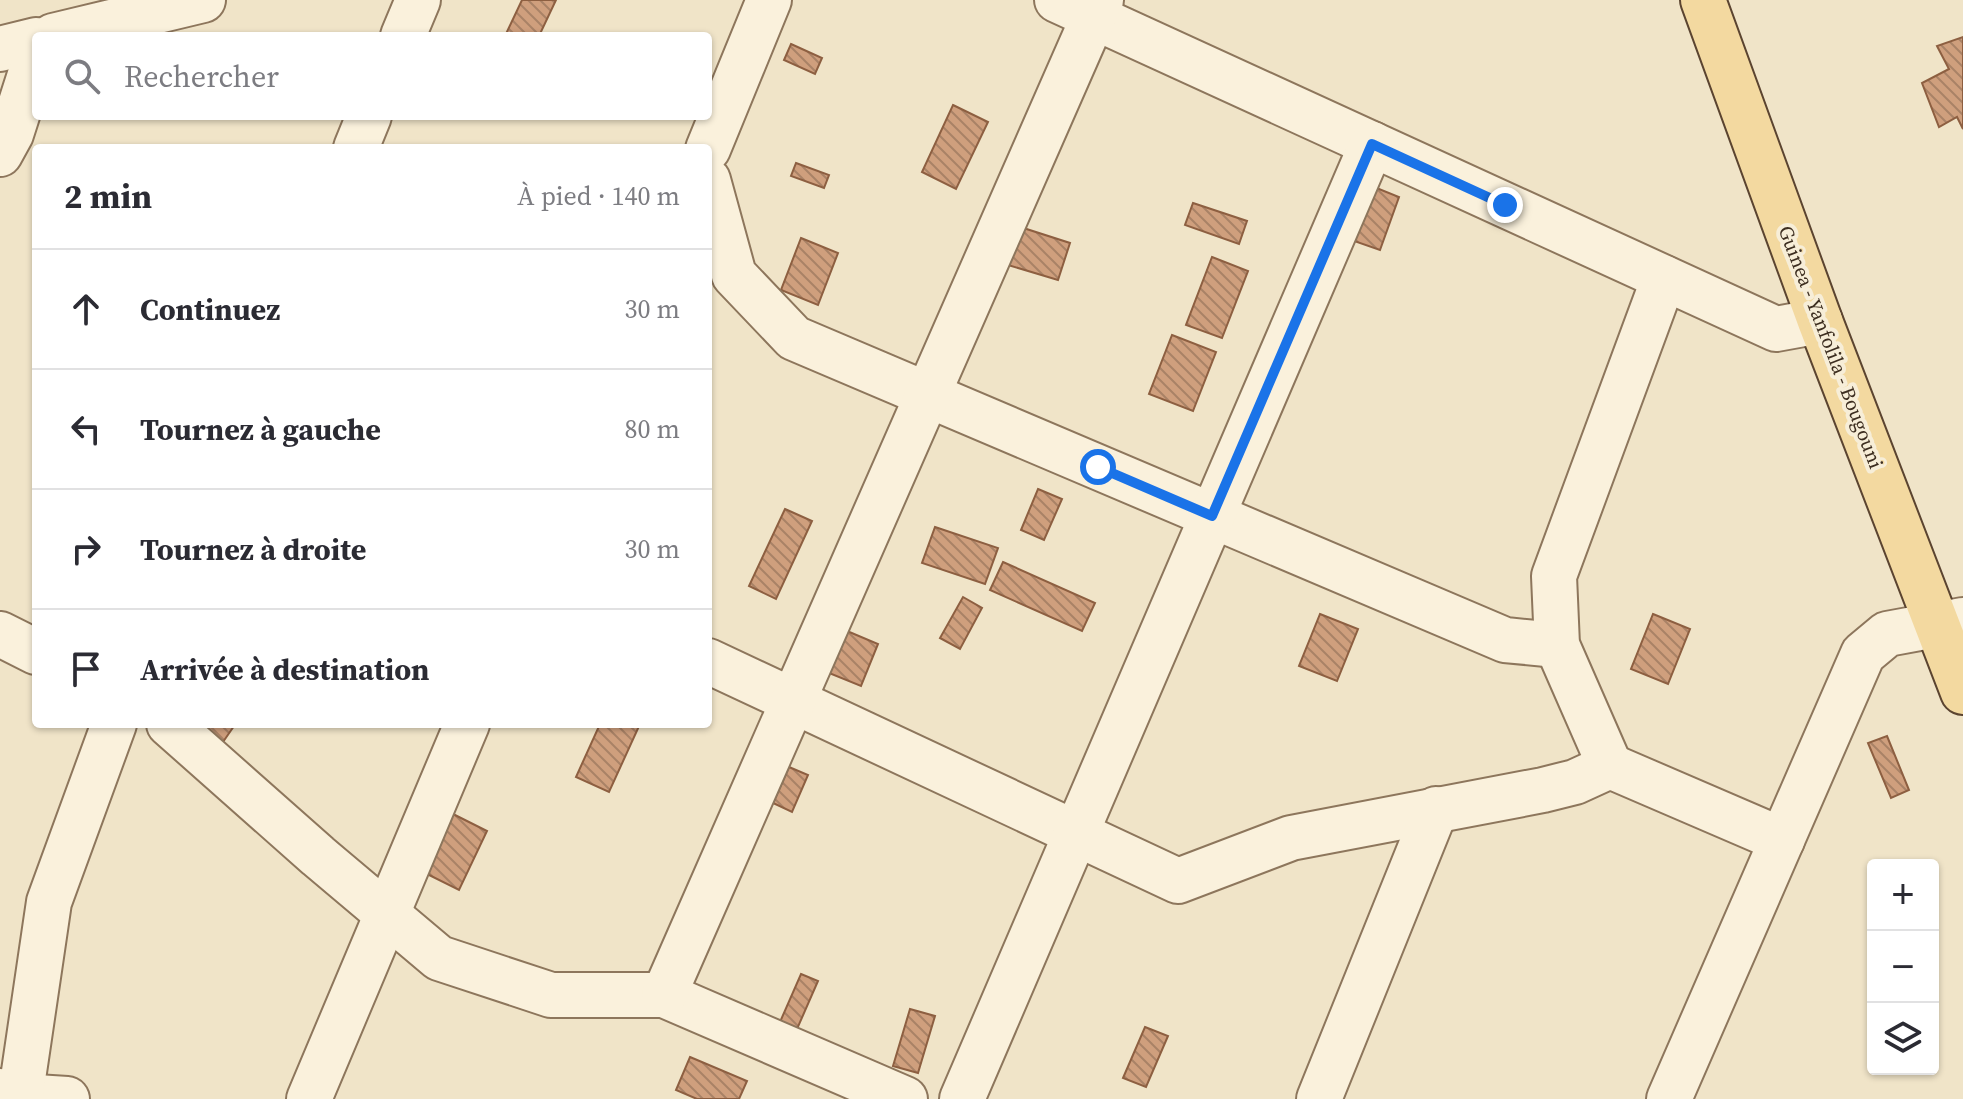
<!DOCTYPE html>
<html lang="fr">
<meta charset="utf-8">
<style>
:root{--surface:#fff;--page:#f2f2f3;--text:#2b2b33;--muted:#7c7c81;--line:#e1e1e2}
body{margin:0;font-family:"Source Serif 4",serif;background:var(--page);color:var(--text)}
.controls{position:absolute;right:24px;bottom:24px;display:grid;overflow:hidden;border-radius:8px;box-shadow:0 2px 6px #0004}
.controls button{width:72px;height:72px;display:grid;place-items:center;padding:0;border:0;border-bottom:2px solid var(--line);background:var(--surface);color:var(--text);font:40px sans-serif}
.stop{position:absolute;width:24px;height:24px;margin:-18px;border:6px solid #1a73e8;border-radius:50%;background:#fff}
.stop.end{background:#1a73e8;border-color:#fff;box-shadow:0 2px 8px #0008}
.list{margin:0;padding:0;list-style:none}
h2{display:flex;justify-content:space-between;align-items:center;height:104px;margin:0;padding:0 32px;font-size:34px}
h2 small{font-size:26px;font-weight:400;color:var(--muted)}
.list li{display:grid;grid-template-columns:52px 1fr auto;gap:24px;align-items:center;box-sizing:border-box;height:120px;padding:0 32px;border-top:2px solid var(--line)}
.list b{display:block;font-size:30px;white-space:nowrap}
.list em{font-size:26px;font-style:normal;color:var(--muted)}
.icon{flex:none;width:44px;height:44px;fill:none;stroke:currentColor;stroke-width:2;stroke-linecap:round;stroke-linejoin:round}
.map{position:relative;flex:none;width:1963px;height:1099px;overflow:hidden}
.search{position:absolute;background:var(--surface);box-shadow:0 2px 6px #0004;left:32px;top:32px;width:680px;height:88px;display:flex;align-items:center;gap:20px;box-sizing:border-box;padding:0 28px;border-radius:8px;color:var(--muted);font-size:30px}
.panel{position:absolute;background:var(--surface);box-shadow:0 2px 6px #0004;left:32px;top:144px;width:680px;height:584px;border-radius:8px}
.map>svg:first-child{display:block}
.building{fill:url(#building-back-hatch);stroke:#8d5f41;stroke-width:2}
.lines{fill:none;stroke-linecap:round;stroke-linejoin:round}
.minor-casing{stroke:#8d765c;stroke-width:48}
.major-casing{stroke:#5b4430;stroke-width:48}
.minor{stroke:#faf1dc;stroke-width:44}
.major{stroke:#f3d9a0;stroke-width:44}
.route{stroke:#1a73e8;stroke-width:10}
.labels{text-anchor:middle;stroke-width:8;stroke-linejoin:round;paint-order:stroke}
.street-label{font-size:20px;fill:#3d2e20;stroke:#f7eed8}
</style>
<div class="map">
<svg width="1963" height="1099" viewBox="0 0 1963 1099">
<defs>
<pattern id="building-back-hatch" width="6" height="6" patternUnits="userSpaceOnUse" patternTransform="scale(2)"><rect width="6" height="6" fill="#cf9f7d"/><path d="M-1 5l2 2M0 0l6 6M5-1l2 2" fill="none" stroke="#a98266"/></pattern>
</defs>
<rect width="100%" height="100%" fill="#f0e4c8"/>
<g class="building">
<polygon points="522,0 556,0 539,36 505,36"/>
<polygon points="1963,37 1963,129 1957,117 1939,127 1922,83 1949,69 1937,46"/>
<polygon points="791,44 822,58 815,74 784,60"/>
<polygon points="953,105 988,122 956,189 922,172"/>
<polygon points="796,163 829,175 824,188 791,176"/>
<polygon points="1374,187 1399,197 1380,250 1354,241"/>
<polygon points="1193,203 1247,221 1239,244 1185,225"/>
<polygon points="1011,224 1070,243 1058,280 998,262"/>
<polygon points="801,238 838,253 818,305 781,290"/>
<polygon points="1212,257 1248,271 1222,338 1186,325"/>
<polygon points="1172,335 1216,352 1193,411 1149,394"/>
<polygon points="1038,489 1062,499 1044,540 1021,530"/>
<polygon points="785,509 812,521 776,599 749,586"/>
<polygon points="935,527 998,548 985,584 922,563"/>
<polygon points="1003,562 1095,603 1082,631 990,590"/>
<polygon points="963,597 982,608 960,649 940,638"/>
<polygon points="1320,614 1358,629 1337,681 1299,666"/>
<polygon points="1653,614 1690,629 1668,684 1631,669"/>
<polygon points="847,631 878,644 861,686 829,673"/>
<polygon points="194,724 231,724 234,726 223,742"/>
<polygon points="600,724 640,724 609,792 576,777"/>
<polygon points="1887,736 1909,790 1891,798 1868,743"/>
<polygon points="789,767 808,775 792,812 773,803"/>
<polygon points="453,814 487,831 459,890 425,873"/>
<polygon points="801,974 818,981 797,1029 780,1022"/>
<polygon points="910,1009 935,1016 918,1073 893,1066"/>
<polygon points="1145,1027 1168,1036 1146,1087 1123,1078"/>
<polygon points="690,1057 747,1081 739,1099 697,1099 676,1090"/>
</g>
<g class="lines">
<g class="minor-casing">
<g id="minor">
<polyline points="1057,0 1776,329 1820,321"/>
<polyline points="53,36 203,0"/>
<polyline points="403,36 418,0"/>
<polyline points="0,49 36,40"/>
<polyline points="356,148 369,116"/>
<polyline points="708,149 769,0"/>
<polyline points="0,154 11,134 36,56"/>
<polyline points="708,180 734,275 794,338 1505,640 1557,645"/>
<polyline points="0,634 36,652"/>
<polyline points="708,661 1178,881 1291,838 1543,790 1575,782 1610,766 1782,840"/>
<polyline points="169,724 318,856 439,958 551,995 664,995 905,1099"/>
<polyline points="1610,766 1557,645 1554,576 1664,278"/>
<polyline points="664,995 1101,0"/>
<polyline points="0,1091 20,1096 67,1099"/>
<polyline points="20,1099 49,902 114,724"/>
<polyline points="309,1099 467,724"/>
<polyline points="962,1099 1372,144"/>
<polyline points="1319,1099 1436,809"/>
<polyline points="1669,1099 1863,654 1887,634 1963,620"/>
</g>
</g>
<g class="major-casing">
<polyline id="major" points="1703,0 1820,321 1963,692"/>
</g>
<use href="#minor" class="minor"/>
<use href="#major" class="major"/>
</g>
<g class="lines">
<polyline class="route" points="1098,467 1212,516 1372,144 1505,205"/>
</g>
<g class="labels">
<g class="street-label">
<text transform="translate(1831 347) rotate(69)" y="7">Guinea - Yanfolila - Bougouni</text>
</g>
</g>
</svg>
<div class="controls">
<button>+</button>
<button>−</button>
<button><svg class="icon" aria-label="layers" viewBox="0 0 24 24"><path d="M12 4l9 5-9 5-9-5zM3 14l9 5 9-5"/></svg></button>
</div>
<div class="stop" style="left:1098px;top:467px"></div>
<div class="stop end" style="left:1505px;top:205px"></div>
<div class="search"><svg class="icon" aria-label="search" viewBox="0 0 24 24"><circle cx="10" cy="10" r="6"/><path d="M15 15l6 6"/></svg>Rechercher</div>
<section class="panel">
<h2>2 min<small>À pied · 140 m</small></h2>
<ul class="list">
<li><svg class="icon" aria-label="ahead" viewBox="0 0 24 24"><path d="M12 20V5M6 11l6-6 6 6"/></svg><div><b>Continuez</b></div><em>30 m</em></li>
<li><svg class="icon" aria-label="left" viewBox="0 0 24 24"><path d="M17 20v-9H6M10 6l-5 5 5 5"/></svg><div><b>Tournez à gauche</b></div><em>80 m</em></li>
<li><svg class="icon" aria-label="right" viewBox="0 0 24 24"><path d="M7 20v-9h11M14 6l5 5-5 5"/></svg><div><b>Tournez à droite</b></div><em>30 m</em></li>
<li><svg class="icon" aria-label="arrive" viewBox="0 0 24 24"><path d="M6 21V4h12l-3 4 3 4H6"/></svg><div><b>Arrivée à destination</b></div></li>
</ul>
</section>
</div>
